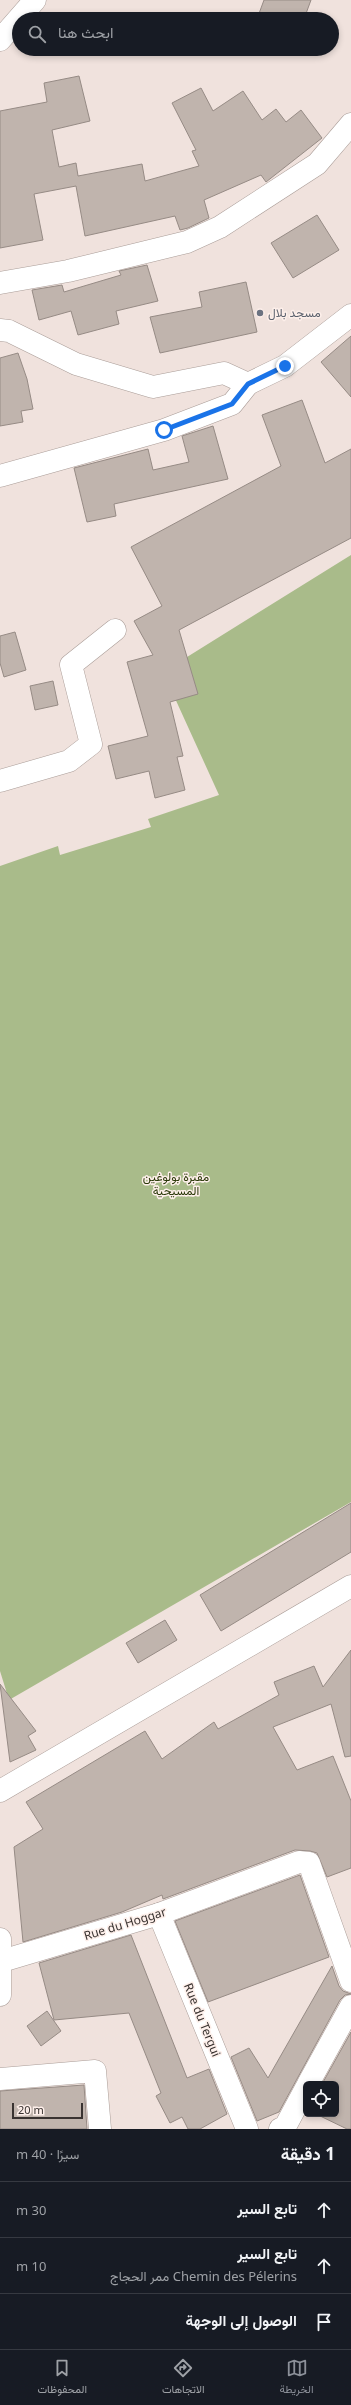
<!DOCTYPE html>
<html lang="ar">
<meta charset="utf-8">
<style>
:root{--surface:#171b24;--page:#242831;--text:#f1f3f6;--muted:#9ea1a6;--line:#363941;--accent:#8c9099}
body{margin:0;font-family:"Noto Sans",Vazirmatn,sans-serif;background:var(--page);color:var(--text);direction:rtl}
.controls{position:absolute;right:12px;bottom:12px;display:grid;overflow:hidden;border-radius:6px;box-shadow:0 2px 6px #0003}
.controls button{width:36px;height:36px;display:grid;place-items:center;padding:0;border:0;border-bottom:1px solid var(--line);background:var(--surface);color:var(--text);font:20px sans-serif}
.scale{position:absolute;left:12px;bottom:10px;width:71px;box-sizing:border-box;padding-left:4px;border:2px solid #393331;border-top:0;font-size:11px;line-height:14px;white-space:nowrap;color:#393331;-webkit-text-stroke:3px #fdefea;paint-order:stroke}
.stop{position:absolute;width:12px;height:12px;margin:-9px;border:3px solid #1a73e8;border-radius:50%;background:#fff}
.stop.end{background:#1a73e8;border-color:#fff;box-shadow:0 1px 4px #0008}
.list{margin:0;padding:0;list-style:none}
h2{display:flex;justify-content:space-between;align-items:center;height:52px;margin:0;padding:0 16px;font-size:17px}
h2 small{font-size:13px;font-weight:400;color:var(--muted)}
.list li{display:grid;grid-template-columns:26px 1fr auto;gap:12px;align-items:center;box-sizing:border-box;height:56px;padding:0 16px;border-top:1px solid var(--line)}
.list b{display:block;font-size:15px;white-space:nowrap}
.list p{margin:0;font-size:13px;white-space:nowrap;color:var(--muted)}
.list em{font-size:13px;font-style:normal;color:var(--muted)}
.icon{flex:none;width:22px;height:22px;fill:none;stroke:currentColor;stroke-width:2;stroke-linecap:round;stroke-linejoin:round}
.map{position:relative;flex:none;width:351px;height:2129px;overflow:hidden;direction:ltr}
.search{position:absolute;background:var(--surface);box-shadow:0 2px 6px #0003;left:12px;right:12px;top:12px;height:44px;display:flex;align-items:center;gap:10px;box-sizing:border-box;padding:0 14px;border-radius:22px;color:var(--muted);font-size:15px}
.sheet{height:220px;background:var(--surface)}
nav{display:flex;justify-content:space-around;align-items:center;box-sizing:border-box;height:56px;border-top:1px solid var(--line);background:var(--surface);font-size:11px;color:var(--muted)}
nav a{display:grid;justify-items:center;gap:2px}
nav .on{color:var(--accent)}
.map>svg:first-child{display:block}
.green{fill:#a9bb8a}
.building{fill:#c0b4ad;stroke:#968b85}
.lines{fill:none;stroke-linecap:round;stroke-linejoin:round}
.minor-casing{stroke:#aa9d98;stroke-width:23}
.minor{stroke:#fff;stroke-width:22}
.route{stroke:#1a73e8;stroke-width:5}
.worship-dot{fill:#6b7280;stroke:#fdefea;stroke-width:1.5}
.labels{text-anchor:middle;stroke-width:3;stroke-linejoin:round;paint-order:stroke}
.worship-label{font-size:12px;fill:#5b616d;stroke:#fdefea;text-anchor:start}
.park-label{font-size:12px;fill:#293707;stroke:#fdefea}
.street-label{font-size:12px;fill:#393331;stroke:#fdefea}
</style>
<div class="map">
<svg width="351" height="2129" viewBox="0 0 351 2129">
<rect width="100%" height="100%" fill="#f0e2dd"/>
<polygon class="green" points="351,555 351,1502 9,1700 0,1671 0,866 58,846 60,855 151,827 148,819 219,795 163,672"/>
<g class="building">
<polygon points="264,0 311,0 304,19 257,19"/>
<polygon points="79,76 90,121 52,130 59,167 76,163 78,176 142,164 145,181 199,166 192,151 196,150 172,103 201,88 213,111 243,91 262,120 276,109 286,122 301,110 322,138 266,182 261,175 204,200 209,218 188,228 180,230 175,216 85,236 76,186 34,194 43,240 0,248 0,111 47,102 44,83"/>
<polygon points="317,215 339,250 293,278 271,243"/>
<polygon points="147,265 158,301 116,311 119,324 78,335 71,311 39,320 32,290 62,285 64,292 121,275 119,271"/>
<polygon points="246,282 257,332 160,353 150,317 202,307 199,292"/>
<polygon points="351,336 351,397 321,362"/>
<polygon points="18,353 27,379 33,409 21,411 23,422 0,426 0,358"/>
<polygon points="302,400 325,463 351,449 351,538 179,630 198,694 170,702 183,756 177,757 185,790 155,798 149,771 116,779 108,746 148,736 127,662 153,655 134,621 162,606 131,547 281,466 262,415"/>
<polygon points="213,426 228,479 114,504 116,516 87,522 74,468 148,449 153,470 189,462 182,436"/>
<polygon points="15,632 26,670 4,677 0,663 0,636"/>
<polygon points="53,681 58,705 35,710 30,686"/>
<polygon points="351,1503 351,1552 221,1631 200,1595"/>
<polygon points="165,1620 177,1640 138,1663 126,1643"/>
<polygon points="351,1650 351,1756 345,1757 331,1704 273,1727 297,1770 333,1756 351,1801 351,1868 327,1877 317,1853 310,1851 295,1850 163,1899 162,1895 122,1912 23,1942 14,1847 43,1829 26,1802 145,1731 162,1759 214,1722 218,1729 279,1695 274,1682 314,1666 323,1687"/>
<polygon points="0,1684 36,1731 28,1736 36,1750 10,1762"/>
<polygon points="300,1875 329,1957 208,2002 175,1921"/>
<polygon points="131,1935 187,2078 209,2069 227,2114 200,2129 188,2129 182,2117 170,2123 156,2096 161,2093 129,2013 54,2020 39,1963"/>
<polygon points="332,1966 339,1986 343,1991 351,1994 345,1995 340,2000 279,2112 257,2121 231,2057 249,2048 268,2078"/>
<polygon points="47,2011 61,2031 41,2046 27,2026"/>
<polygon points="351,2032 351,2129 347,2129 316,2114 336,2114 336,2084 322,2084"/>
<polygon points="84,2085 87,2129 0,2129 0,2091"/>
</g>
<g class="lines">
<g class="minor-casing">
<g id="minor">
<polyline points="0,40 35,0"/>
<polyline points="0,283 68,271 187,242 220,227 317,164 351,124"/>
<polyline points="0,330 9,331 76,364 153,387 224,373 248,384 232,404 164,430 0,476"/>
<polyline points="248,384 285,366 351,315"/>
<polyline points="0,781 69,761 91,744 71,665 115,630"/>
<polyline points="0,1791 351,1586"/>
<polyline points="159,1914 247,2129"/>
<polyline points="0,1939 0,1995"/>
<polyline points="2,1961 159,1914 299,1862 309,1863 351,1981"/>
<polyline points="0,2079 95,2071 100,2129"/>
<polyline points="308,2084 351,2006"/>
<polyline points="280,2129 285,2127 306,2088"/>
</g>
</g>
<use href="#minor" class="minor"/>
</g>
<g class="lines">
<polyline class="route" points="164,430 232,404 248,384 285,366"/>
</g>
<circle class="worship-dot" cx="260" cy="313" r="4"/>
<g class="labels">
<g class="worship-label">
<text x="268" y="317">مسجد بلال</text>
</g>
<g class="park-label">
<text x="176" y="1181">مقبرة بولوغين<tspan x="176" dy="14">المسيحية</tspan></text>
</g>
<g class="street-label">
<text transform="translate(125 1924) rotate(-17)" y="4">Rue du Hoggar</text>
<text transform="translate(202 2020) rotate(68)" y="4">Rue du Tergui</text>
</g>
</g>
</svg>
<div class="controls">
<button><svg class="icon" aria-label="locate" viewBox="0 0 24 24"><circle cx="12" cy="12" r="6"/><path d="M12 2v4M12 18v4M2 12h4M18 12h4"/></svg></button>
</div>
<div class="scale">20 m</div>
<div class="stop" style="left:164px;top:430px"></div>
<div class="stop end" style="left:285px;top:366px"></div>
<div class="search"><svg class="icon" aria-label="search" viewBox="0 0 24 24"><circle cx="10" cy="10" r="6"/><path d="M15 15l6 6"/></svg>ابحث هنا</div>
</div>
<section class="sheet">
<h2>1 دقيقة<small>سيرًا · 40 m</small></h2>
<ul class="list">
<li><svg class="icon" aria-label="ahead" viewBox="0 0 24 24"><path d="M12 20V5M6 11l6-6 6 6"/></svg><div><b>تابع السير</b></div><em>30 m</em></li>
<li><svg class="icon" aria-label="ahead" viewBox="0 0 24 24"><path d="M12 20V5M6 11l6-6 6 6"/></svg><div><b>تابع السير</b><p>Chemin des Pélerins ممر الحجاج</p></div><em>10 m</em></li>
<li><svg class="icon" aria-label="arrive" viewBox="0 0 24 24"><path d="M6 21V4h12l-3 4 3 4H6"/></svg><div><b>الوصول إلى الوجهة</b></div></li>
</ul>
</section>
<nav>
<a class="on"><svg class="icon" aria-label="map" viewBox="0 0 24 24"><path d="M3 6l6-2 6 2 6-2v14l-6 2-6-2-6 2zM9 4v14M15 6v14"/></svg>الخريطة</a>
<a><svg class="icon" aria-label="directions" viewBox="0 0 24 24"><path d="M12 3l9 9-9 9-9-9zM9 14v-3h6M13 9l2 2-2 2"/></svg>الاتجاهات</a>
<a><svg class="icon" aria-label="saved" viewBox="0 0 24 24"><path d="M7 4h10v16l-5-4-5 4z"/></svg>المحفوظات</a>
</nav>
